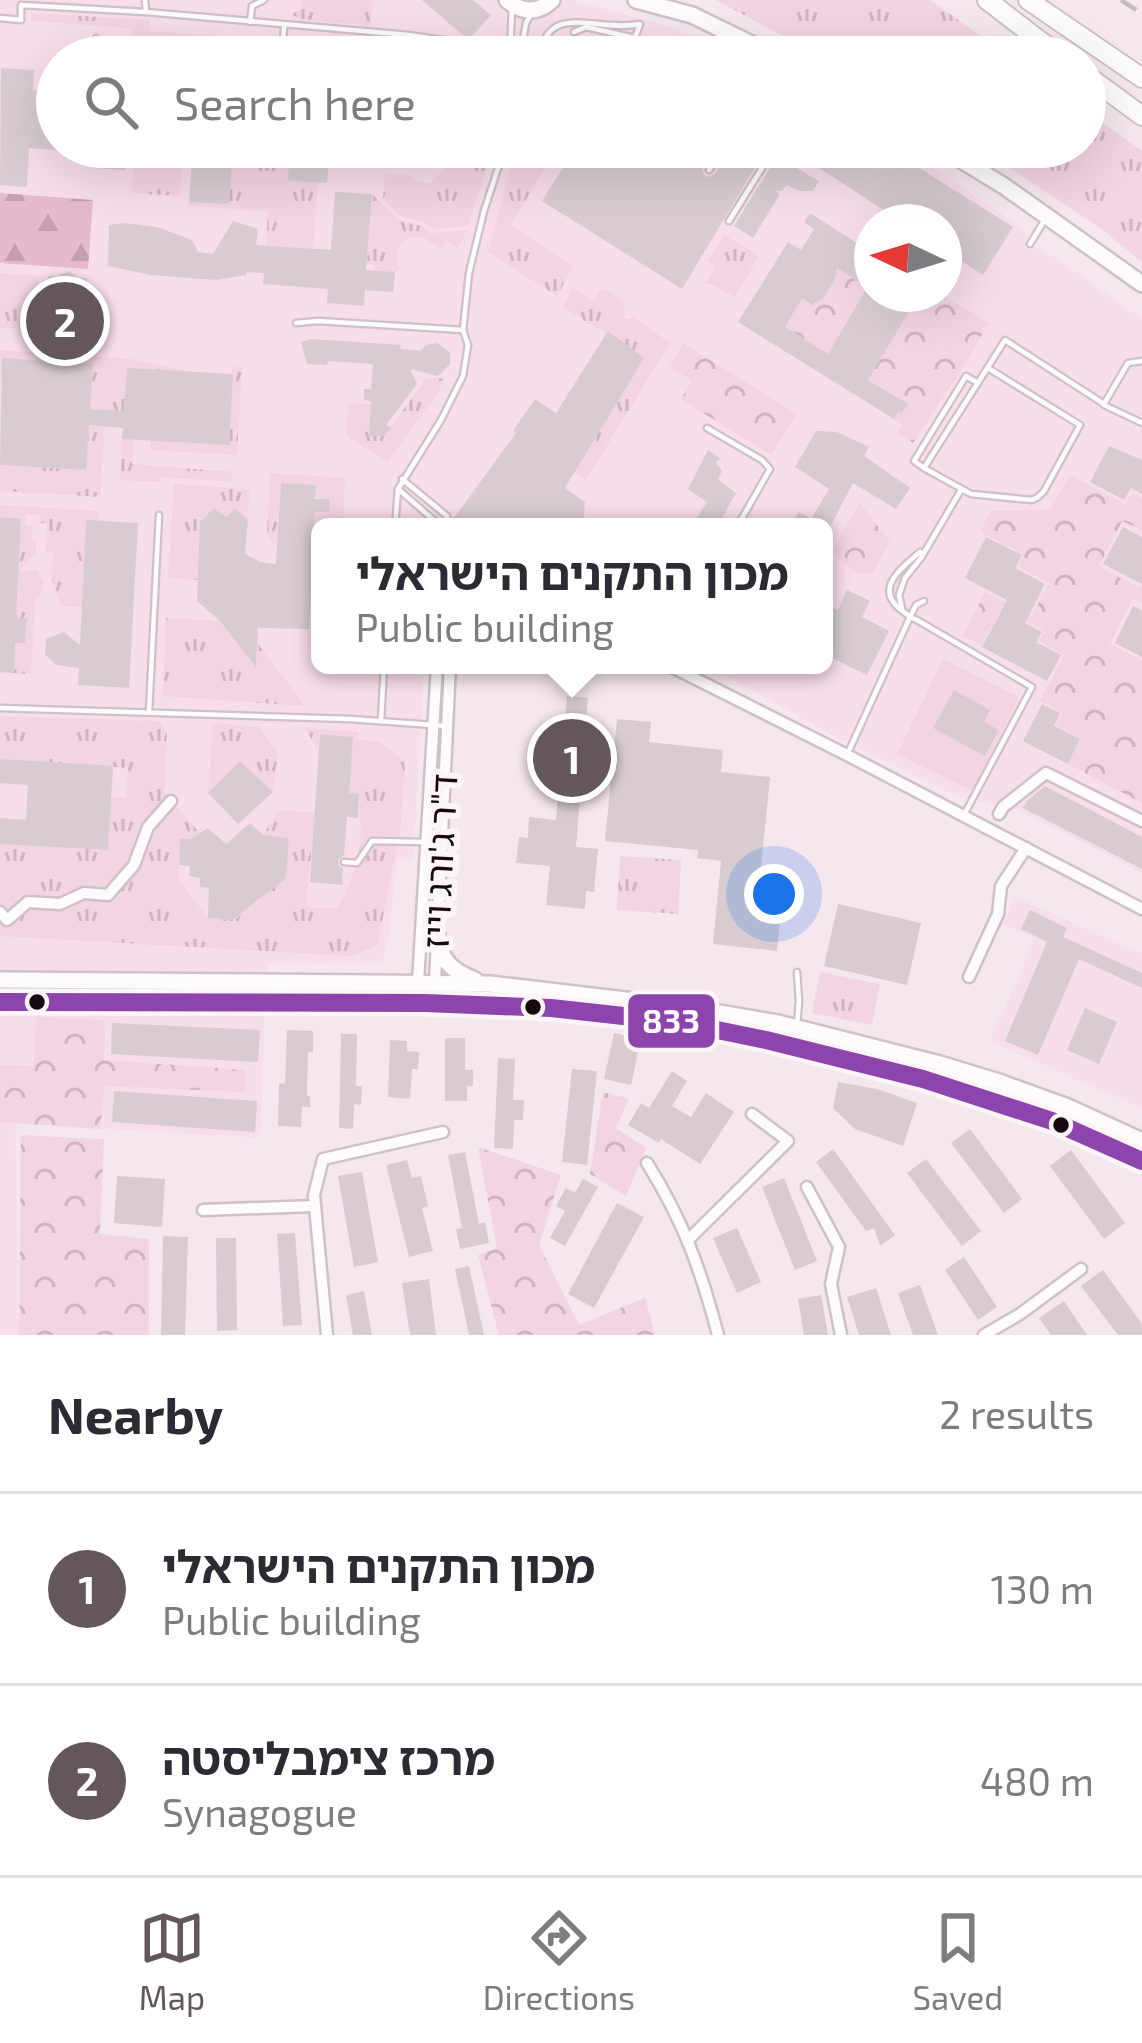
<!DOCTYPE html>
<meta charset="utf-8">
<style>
:root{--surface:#fff;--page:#f7f7f7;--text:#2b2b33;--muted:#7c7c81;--line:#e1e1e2;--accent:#63575d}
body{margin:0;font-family:"Exo 2","Noto Sans Hebrew",sans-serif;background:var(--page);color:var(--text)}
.compass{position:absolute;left:854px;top:204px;width:108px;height:108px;border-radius:50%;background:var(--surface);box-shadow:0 12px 48px #0002;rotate:274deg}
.you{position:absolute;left:774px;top:894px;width:42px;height:42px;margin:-30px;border:9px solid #fff;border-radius:50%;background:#1a73e8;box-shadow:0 0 0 18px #1a73e833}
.badge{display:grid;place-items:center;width:78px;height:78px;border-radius:50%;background:var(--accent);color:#fff;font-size:39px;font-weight:700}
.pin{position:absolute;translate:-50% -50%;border:6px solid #fff;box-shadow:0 3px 12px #0006}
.popup{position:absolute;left:311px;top:518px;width:522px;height:156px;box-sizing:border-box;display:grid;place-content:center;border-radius:18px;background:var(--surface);filter:drop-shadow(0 3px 9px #0005);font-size:39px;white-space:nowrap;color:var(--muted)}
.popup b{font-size:45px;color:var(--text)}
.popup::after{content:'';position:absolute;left:50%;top:100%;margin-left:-24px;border:24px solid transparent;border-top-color:var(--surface)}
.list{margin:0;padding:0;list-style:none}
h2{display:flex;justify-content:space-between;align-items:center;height:156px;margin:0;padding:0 48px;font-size:51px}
h2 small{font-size:39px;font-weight:400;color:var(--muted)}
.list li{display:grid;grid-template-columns:78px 1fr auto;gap:36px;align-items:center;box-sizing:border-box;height:192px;padding:0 48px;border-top:3px solid var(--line)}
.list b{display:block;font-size:45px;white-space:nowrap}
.list p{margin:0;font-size:39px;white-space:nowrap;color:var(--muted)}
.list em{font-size:39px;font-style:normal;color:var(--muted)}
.icon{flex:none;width:66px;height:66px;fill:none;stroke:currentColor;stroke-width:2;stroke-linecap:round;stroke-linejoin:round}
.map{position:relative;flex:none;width:1142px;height:1335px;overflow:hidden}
.search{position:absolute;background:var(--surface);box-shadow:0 12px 48px #0002;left:36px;right:36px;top:36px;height:132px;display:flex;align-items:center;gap:30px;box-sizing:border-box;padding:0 42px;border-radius:66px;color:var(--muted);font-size:45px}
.sheet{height:540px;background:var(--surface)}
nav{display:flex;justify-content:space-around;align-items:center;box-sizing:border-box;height:168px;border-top:3px solid var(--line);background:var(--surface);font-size:33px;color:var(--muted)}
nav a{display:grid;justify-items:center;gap:6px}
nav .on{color:var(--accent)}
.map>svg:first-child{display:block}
.built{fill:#f8ddea;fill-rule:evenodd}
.grass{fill:url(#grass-tufts)}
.forest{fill:url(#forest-firs)}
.park{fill:url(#park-crowns)}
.garden{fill:#f3d4e2}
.building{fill:#d8ccd1}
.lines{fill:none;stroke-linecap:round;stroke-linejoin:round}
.lane-casing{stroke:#cec2c8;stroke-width:9}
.street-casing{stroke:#cec2c8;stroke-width:15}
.secondary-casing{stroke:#cec2c8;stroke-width:20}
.highway-casing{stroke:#cec2c8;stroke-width:22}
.lane{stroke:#fefbfc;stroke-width:4.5}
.street{stroke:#fefbfc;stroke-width:10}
.secondary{stroke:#fefbfc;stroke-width:15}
.highway{stroke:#fefbfc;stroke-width:18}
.rail{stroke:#c0bcbe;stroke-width:4.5;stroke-dasharray:18 9;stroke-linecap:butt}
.bus-1-casing{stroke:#fbf5f7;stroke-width:27}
.bus-1{stroke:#8e44ad;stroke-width:18}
.bus-dot{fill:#140a0f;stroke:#fbf5f7;stroke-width:4.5}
.labels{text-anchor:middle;stroke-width:12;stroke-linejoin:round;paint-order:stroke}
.street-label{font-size:36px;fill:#140a0f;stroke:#fbf5f7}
.line-badge{stroke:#fbf5f7;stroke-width:4.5}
.badge-label{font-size:33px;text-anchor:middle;font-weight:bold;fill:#fff}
</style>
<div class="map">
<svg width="1142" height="1335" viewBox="0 0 1142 1335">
<defs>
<pattern id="grass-tufts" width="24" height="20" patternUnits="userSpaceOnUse" patternTransform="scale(3)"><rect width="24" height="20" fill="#f3d4e2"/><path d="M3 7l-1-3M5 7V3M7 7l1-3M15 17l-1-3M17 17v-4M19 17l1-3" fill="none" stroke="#cfb5c1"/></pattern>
<pattern id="forest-firs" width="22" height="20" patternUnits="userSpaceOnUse" patternTransform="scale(3)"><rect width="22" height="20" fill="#e6b9cf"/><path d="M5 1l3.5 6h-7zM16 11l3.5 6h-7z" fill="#c49eb1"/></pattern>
<pattern id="park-crowns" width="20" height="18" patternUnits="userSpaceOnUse" patternTransform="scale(3)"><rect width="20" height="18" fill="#f3d4e2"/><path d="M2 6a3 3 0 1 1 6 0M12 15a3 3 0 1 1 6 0" fill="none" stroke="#cfb5c1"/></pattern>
</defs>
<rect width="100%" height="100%" fill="#f5e7ee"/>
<g class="built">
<path d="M0 0H570L671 27 735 57H57V147H902L1023 228 1030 244 1049 254 1142 318V873L1018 810 962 798 834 736 707 665H824V527H450L449 513 434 520 431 527H320V665H424L413 859H398L387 945 381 963 267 964 260 1138 15 1123 19 1335H0ZM872 222H944V294H872Z"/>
<polygon points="1015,897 1142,954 1142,1108 990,1041 1035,939 1003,924"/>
</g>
<g class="grass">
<polygon points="299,0 373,0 370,26 301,19 292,15 303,6"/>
<polygon points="716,0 930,0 1011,57 822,57"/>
<polygon points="31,13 150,20 150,31 226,36 225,43 132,36 131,28 31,21"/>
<polygon points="1085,110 1142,151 1142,262 1099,227 978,147 1085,147"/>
<polygon points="476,147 494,147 468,226 432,229 424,222 399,216 383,198 385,174 409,175 417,182 430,183 445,169 436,161 475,163"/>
<polygon points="529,147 557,147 511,225 573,266 557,296 488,252 513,160"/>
<polygon points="173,157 183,158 180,196 132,193 133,160 172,162"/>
<polygon points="232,161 289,165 289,180 318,183 313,249 266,245 268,211 189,206 189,202"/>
<path d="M372 194 398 220 422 226 430 233 467 230 458 248 446 241 441 249 424 238H407C395 247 394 256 400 269L395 272 374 271V265L367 264Z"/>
<polygon points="724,235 759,256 735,297 707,282 715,266 708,261"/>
<polygon points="0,273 39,276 34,330 0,328"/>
<polygon points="572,288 593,301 602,288 623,300 625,319 634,318 670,343 586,480 574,472 609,332 601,331 563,307"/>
<polygon points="0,350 131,359 196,373 127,368 124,411 90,409 2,358 0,383"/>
<polygon points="233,367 242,368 237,455 150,450 150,440 229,445"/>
<polygon points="445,378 436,396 387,462 346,435 349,403 371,404 369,436 384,436 426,379"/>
<polygon points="89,425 105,426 100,497 0,491 0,465 86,470"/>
<polygon points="122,438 134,439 132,464 232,472 232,482 162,477 161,482 120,480"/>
<polygon points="270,473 345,478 343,521 329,520 328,527 320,527 320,546 313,545 315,512 330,500 315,498 315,485 281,483 277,548 267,534"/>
<polygon points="174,484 249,489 248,520 236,508 226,517 214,508 201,522 198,580 168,578"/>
<polygon points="0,505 99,511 99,521 86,521 82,607 61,606 52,581 53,553 46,552 47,524 40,523 40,515 26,515 26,525 32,526 32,541 36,542 36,553 19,572 39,570 39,576 42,577 41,595 35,600 31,674 14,673 15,643 25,642 27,620 16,618 21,519 0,517"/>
<polygon points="166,618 220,621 256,666 258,644 305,706 163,696"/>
<path d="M0 716 160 721 167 733 164 793 200 833 191 839 181 838 178 879 208 918 234 920 286 878 289 838 263 835 279 810 315 813 306 905 314 908H337C351 887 359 859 361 833 361 820 358 808 360 794L349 793 352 737 320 734 319 750 304 728 359 732 357 740 380 742 405 762 400 833 377 946 351 956 0 936V844L107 850 111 797H126L128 768 0 759Z"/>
<polygon points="213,723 260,727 278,753 273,792 240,761 208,793"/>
<polygon points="620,856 681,860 678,914 617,910"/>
<polygon points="820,972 880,984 872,1025 812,1013"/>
</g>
<polygon class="forest" points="0,193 93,200 88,269 0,263"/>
<g class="park">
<polygon points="813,253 812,305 828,291 837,268 868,288 830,355 785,327 795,310 782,301"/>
<polygon points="907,294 940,294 989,323 966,363 913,443 898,433 903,425 894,419 899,411 903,413 907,404 868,379 907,313 899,308"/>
<polygon points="683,343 797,414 771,455 681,399 692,381 670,367"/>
<polygon points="1070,475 1125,504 1132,493 1142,498 1142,530 1122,521 1099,566 1139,588 1142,584 1142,602 1133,598 1110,644 1142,661 1142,803 1068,764 1081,739 1056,725 1062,712 1040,701 1064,655 1039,641 1044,630 1001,609 982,645 963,636 985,592 1032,616 1049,583 1018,566 1023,554 980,532 991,511 1050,510"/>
<polygon points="860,503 890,542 873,572 859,575 831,552"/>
<polygon points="36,1017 105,1020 104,1060 245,1070 245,1092 105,1086 100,1129 0,1122 0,1065 34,1066"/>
<polygon points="603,1092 629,1099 616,1128 646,1148 626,1196 590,1174"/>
<polygon points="21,1135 104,1139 100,1234 149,1239 149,1335 19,1335"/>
<polygon points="478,1147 561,1175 539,1245 579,1325 645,1298 655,1335 499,1335 478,1255 497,1248"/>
</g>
<polygon class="garden" points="943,659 1019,697 973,791 897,754"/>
<g class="building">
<polygon points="422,0 473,0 491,15 471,37 465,37"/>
<polygon points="1,68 34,70 33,90 57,92 57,150 29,148 27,187 0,185"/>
<polygon points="93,147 127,147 125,170 92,168"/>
<polygon points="141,147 330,147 327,183 288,181 289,165 232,161 229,204 189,202 192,158 140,155"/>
<polygon points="416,147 476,147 475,163 415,159"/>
<polygon points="576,147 716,147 702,168 704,175 710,177 715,174 731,147 766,149 682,289 542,201"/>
<polygon points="831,147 886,147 1013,227 983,275 944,249 944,222 902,222 819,168"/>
<polygon points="777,157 819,181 813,191 799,191 786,185 782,191 775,191 780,194 753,238 734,226"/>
<polygon points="335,192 372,194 366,270 395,272 393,292 365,290 364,306 327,303 328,289 263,284 264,273 247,272 246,275 216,280 151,275 108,266 109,225 125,223 157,227 192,240 198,252 213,254 233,221 258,229 256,245 331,250"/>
<polygon points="810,213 872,253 872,290 837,268 833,283 824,297 812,305 802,298 785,327 828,354 867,288 872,294 908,313 868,380 908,404 902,413 899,411 894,419 738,322 788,242 801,250 814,229 804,222"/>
<polygon points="69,271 79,278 87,278 84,337 75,338 68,343 61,344 51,336 44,335 48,276 57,276"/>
<polygon points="608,331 644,358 565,488 585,502 583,527 494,527 494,523 454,518 516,433 513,431 535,399 556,413"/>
<polygon points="312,339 401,345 400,349 420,351 426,345 437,343 450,353 450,364 438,376 410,369 417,384 386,425 391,428 384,436 369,436 371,401 364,400 364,389 371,389 373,364 328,361 327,365 307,364 301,342"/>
<polygon points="2,358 93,364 90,409 124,411 127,368 233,374 229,445 122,439 123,428 89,425 86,470 0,465"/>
<polygon points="816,431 837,432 869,447 864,456 910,488 896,509 853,483 830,527 788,527 799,512 811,519 829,489 795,467"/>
<polygon points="1109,446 1142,460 1142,494 1131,488 1124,500 1090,482"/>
<polygon points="708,450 720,458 716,463 722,471 718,479 736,493 717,527 691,527 707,502 688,489"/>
<polygon points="281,483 316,485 315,499 330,499 329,512 315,512 309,629 258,628 256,667 220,621 197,601 200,522 214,508 226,517 235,508 248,520 245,554 260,562 276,564"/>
<polygon points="0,517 21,519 16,618 27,619 25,643 15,643 14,673 0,672"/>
<polygon points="86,520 138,523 129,688 78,685 79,668 56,665 45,654 46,639 64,632 80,645"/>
<polygon points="1123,527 1142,537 1142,584 1103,564"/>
<polygon points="986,537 1022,555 1015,568 1045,584 1025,623 1042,632 1036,642 1061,655 1047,681 982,647 1007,600 965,578"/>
<polygon points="847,590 870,601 862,617 889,631 867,675 824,654 824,603 838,610"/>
<polygon points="1133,606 1142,611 1142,657 1115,643"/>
<polygon points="954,690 990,710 984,722 999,730 985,756 933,728"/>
<polygon points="567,696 588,698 576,847 598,849 594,892 586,891 585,909 546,905 550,866 516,863 519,837 528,838 529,817 556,820"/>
<polygon points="1042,704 1060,713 1054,726 1080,739 1068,764 1023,741"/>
<polygon points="617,719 651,722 649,742 723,750 721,772 770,777 759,888 783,891 777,951 713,944 721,861 697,858 698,850 605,841"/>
<polygon points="320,734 353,737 349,793 359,794 358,818 347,817 344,855 338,860 339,866 343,869 342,885 310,882"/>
<polygon points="0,759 113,766 108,850 0,844 0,818 26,820 28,785 0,783"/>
<polygon points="240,761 273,792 238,824 208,793"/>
<polygon points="1045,786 1142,837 1142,869 1023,808 1027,801"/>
<polygon points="250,823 263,835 289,838 286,878 233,920 208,918 209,888 200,887 200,878 189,876 190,866 179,865 180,838 191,839 208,828 226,844"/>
<polygon points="838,904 921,923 907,985 824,966"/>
<polygon points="1030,910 1067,928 1063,937 1142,973 1142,988 1079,959 1038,1055 1005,1041 1047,942 1021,929"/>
<polygon points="1085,1008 1117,1022 1099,1064 1067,1050"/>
<polygon points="112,1023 260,1030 258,1062 111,1054"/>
<polygon points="287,1030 313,1031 313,1052 308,1052 307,1096 310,1096 310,1107 302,1107 301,1127 278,1126 279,1083 285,1084"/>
<polygon points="614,1033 641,1039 631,1085 604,1079"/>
<polygon points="341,1034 357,1034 356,1086 362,1086 361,1105 354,1104 353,1129 339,1128"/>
<polygon points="445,1038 465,1038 465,1070 473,1070 473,1086 467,1086 467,1101 445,1101"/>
<polygon points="390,1040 407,1041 407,1051 419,1052 418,1069 412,1069 410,1099 388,1097"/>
<polygon points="498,1058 515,1059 513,1100 524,1100 523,1120 514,1120 513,1149 494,1148"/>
<polygon points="572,1069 597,1071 587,1165 562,1162"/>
<polygon points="672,1071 687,1081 672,1106 691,1117 706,1093 734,1112 700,1164 661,1139 659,1143 628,1125 641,1103 649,1108"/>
<polygon points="838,1082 877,1089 917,1103 903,1146 855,1129 833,1108"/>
<polygon points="114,1091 257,1101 255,1132 112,1122"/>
<polygon points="970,1129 1022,1199 1004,1213 951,1143"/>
<polygon points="833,1149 895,1235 880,1246 874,1228 866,1231 816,1162"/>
<polygon points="1071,1150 1125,1223 1104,1239 1050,1166"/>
<polygon points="465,1152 479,1224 485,1222 489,1243 460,1249 456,1229 462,1228 448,1155"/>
<polygon points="926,1159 981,1231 962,1246 907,1173"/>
<polygon points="407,1160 412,1178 421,1176 428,1206 422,1208 433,1251 409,1257 386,1165"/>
<polygon points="362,1172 378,1262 354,1267 338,1176"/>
<polygon points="117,1176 165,1179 162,1227 114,1223"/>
<polygon points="784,1178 817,1261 795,1270 762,1187"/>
<polygon points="583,1179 598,1187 565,1246 550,1238 565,1211 556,1206 566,1188 575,1193"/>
<polygon points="617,1203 644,1217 594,1308 568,1294"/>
<polygon points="737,1228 761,1282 737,1293 713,1238"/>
<polygon points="295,1233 302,1325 283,1326 277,1234"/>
<polygon points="163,1236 188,1237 185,1335 161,1335"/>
<polygon points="216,1238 236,1238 237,1330 217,1331"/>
<polygon points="964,1257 997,1307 978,1320 945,1270"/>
<polygon points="469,1266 484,1335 469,1335 455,1269"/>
<polygon points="1103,1270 1142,1324 1142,1335 1118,1335 1081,1286"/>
<polygon points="429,1279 436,1335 410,1335 402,1283"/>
<polygon points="920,1285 938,1335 913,1335 898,1293"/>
<polygon points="876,1288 891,1335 859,1335 847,1297"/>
<polygon points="364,1291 372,1335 353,1335 346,1295"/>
<polygon points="821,1295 828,1335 804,1335 798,1299"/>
<polygon points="1064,1301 1087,1335 1051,1335 1039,1318"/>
</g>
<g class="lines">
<g class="lane-casing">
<g id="lane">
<polyline points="145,0 146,12 409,35 476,45 497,57"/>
<polyline points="0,18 21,20 21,5 146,12"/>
<polyline points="250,22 252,6 264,0"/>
<polyline points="574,32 586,27 635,38"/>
<polyline points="636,40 639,48 651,57"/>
<polyline points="95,57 96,38"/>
<polyline points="282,57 284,27"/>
<polyline points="512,57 510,51 512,8"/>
<polyline points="520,57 526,23 530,16"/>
<path d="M540 57C547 0 598 33 640 24L635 38"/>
<polyline points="504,162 515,147"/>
<polyline points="709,170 724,147"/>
<polyline points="729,221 775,147"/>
<polyline points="1030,244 1044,221"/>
<polyline points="296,323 318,321 463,330"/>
<polyline points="988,368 1080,425 1044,491 1038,497 1032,500 971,494 924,468 1005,340 1104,404 1128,363 1142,361"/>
<polyline points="1104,405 1142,423"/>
<polyline points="707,428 762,460 770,469 737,527"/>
<polyline points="924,468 914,461 966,376 978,383"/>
<polyline points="402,479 447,516 447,527"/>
<polyline points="398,489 436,522 436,527"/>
<polyline points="395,527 398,489 441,420 463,376 468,345 463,330 469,273 484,211 505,147"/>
<path d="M920 552C908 563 878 583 894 603 898 609 905 612 910 617L916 605 924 601"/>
<polyline points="902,609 899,595 905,578 921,558 961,490"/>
<polyline points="0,708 350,719 447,726"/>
<polyline points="149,712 159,515"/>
<polyline points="381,721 384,665"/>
<polyline points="847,755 910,617 917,620 1032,687 964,815"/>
<polyline points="344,862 357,863 372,841 423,842"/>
<polyline points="797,972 799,1001 797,1026"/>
</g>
</g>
<g class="street-casing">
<g id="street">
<polyline points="668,665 847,755 1142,909"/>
<polyline points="999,814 1003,807 1046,773 1142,821"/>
<polyline points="0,912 7,920 28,902 60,904 84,893 108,895 134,865 148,827 171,801"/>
<polyline points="969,977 998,914 1001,886 1026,848"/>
<polyline points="425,1003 435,983 450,665"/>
<polyline points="425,1003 418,982 437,665"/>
<path d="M647 1163C683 1220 701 1270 718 1335"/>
<polyline points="807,1187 839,1247 831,1284 841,1335"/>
<polyline points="203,1210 315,1206"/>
<polyline points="689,1239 788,1141 752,1114"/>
<polyline points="327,1335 314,1195 323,1159 443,1132"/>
<polyline points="984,1335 1020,1314 1081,1269"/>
</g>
</g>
<g class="secondary-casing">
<g id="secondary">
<path d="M507 0C522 13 538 14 552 0"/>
<polyline points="636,0 692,15 778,57"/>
<polyline points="940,147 1004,186 1142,284"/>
<path d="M437 934C440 960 451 971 475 980"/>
<polyline points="0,980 490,984 685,1007 778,1023 940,1064 999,1082 1068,1107 1142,1141"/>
<polyline points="0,1002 425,1003 551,1008 678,1022 766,1040 923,1079 1052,1121 1142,1161"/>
</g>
</g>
<g class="highway-casing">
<g id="highway">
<polyline points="987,0 1061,57"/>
<polyline points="1028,0 1142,78"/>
<polyline points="1085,74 1142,116"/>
</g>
</g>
<use href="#lane" class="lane"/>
<use href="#street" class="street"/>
<use href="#secondary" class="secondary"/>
<use href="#highway" class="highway"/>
<polyline class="rail" points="1121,0 1142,14"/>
<g class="bus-1-casing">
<polyline id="bus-1" points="0,1002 425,1003 551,1008 678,1022 766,1040 923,1079 1052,1121 1142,1161"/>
</g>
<use href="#bus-1" class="bus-1"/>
</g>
<g class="bus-dot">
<circle cx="37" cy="1002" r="10"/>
<circle cx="533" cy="1007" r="10"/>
<circle cx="1061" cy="1125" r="10"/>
</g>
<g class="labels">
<g class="street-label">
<text transform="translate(440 861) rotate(-87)" y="13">ד"ר ג'ורג וייז</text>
</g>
</g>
<rect class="line-badge" x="626" y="992" width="91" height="58" rx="12" fill="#8e44ad"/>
<g class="badge-label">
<text x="671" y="1033">833</text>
</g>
</svg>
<svg class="compass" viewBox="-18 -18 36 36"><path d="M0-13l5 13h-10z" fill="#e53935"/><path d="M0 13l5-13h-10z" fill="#7c7c81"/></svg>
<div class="you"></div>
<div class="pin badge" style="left:572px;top:758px">1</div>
<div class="popup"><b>מכון התקנים הישראלי</b>Public building</div>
<div class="pin badge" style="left:65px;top:321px">2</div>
<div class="search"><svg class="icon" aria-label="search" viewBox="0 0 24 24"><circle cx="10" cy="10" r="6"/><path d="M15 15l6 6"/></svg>Search here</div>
</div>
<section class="sheet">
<h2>Nearby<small>2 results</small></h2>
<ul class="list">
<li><span class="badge">1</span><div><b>מכון התקנים הישראלי</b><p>Public building</p></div><em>130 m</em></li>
<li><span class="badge">2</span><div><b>מרכז צימבליסטה</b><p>Synagogue</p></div><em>480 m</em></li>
</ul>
</section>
<nav>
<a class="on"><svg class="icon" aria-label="map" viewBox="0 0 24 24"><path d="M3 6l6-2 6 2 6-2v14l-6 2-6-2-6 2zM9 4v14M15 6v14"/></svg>Map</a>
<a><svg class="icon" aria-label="directions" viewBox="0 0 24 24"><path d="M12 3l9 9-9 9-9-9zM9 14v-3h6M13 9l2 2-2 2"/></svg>Directions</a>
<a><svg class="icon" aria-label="saved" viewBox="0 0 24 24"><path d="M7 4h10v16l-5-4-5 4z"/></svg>Saved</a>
</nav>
